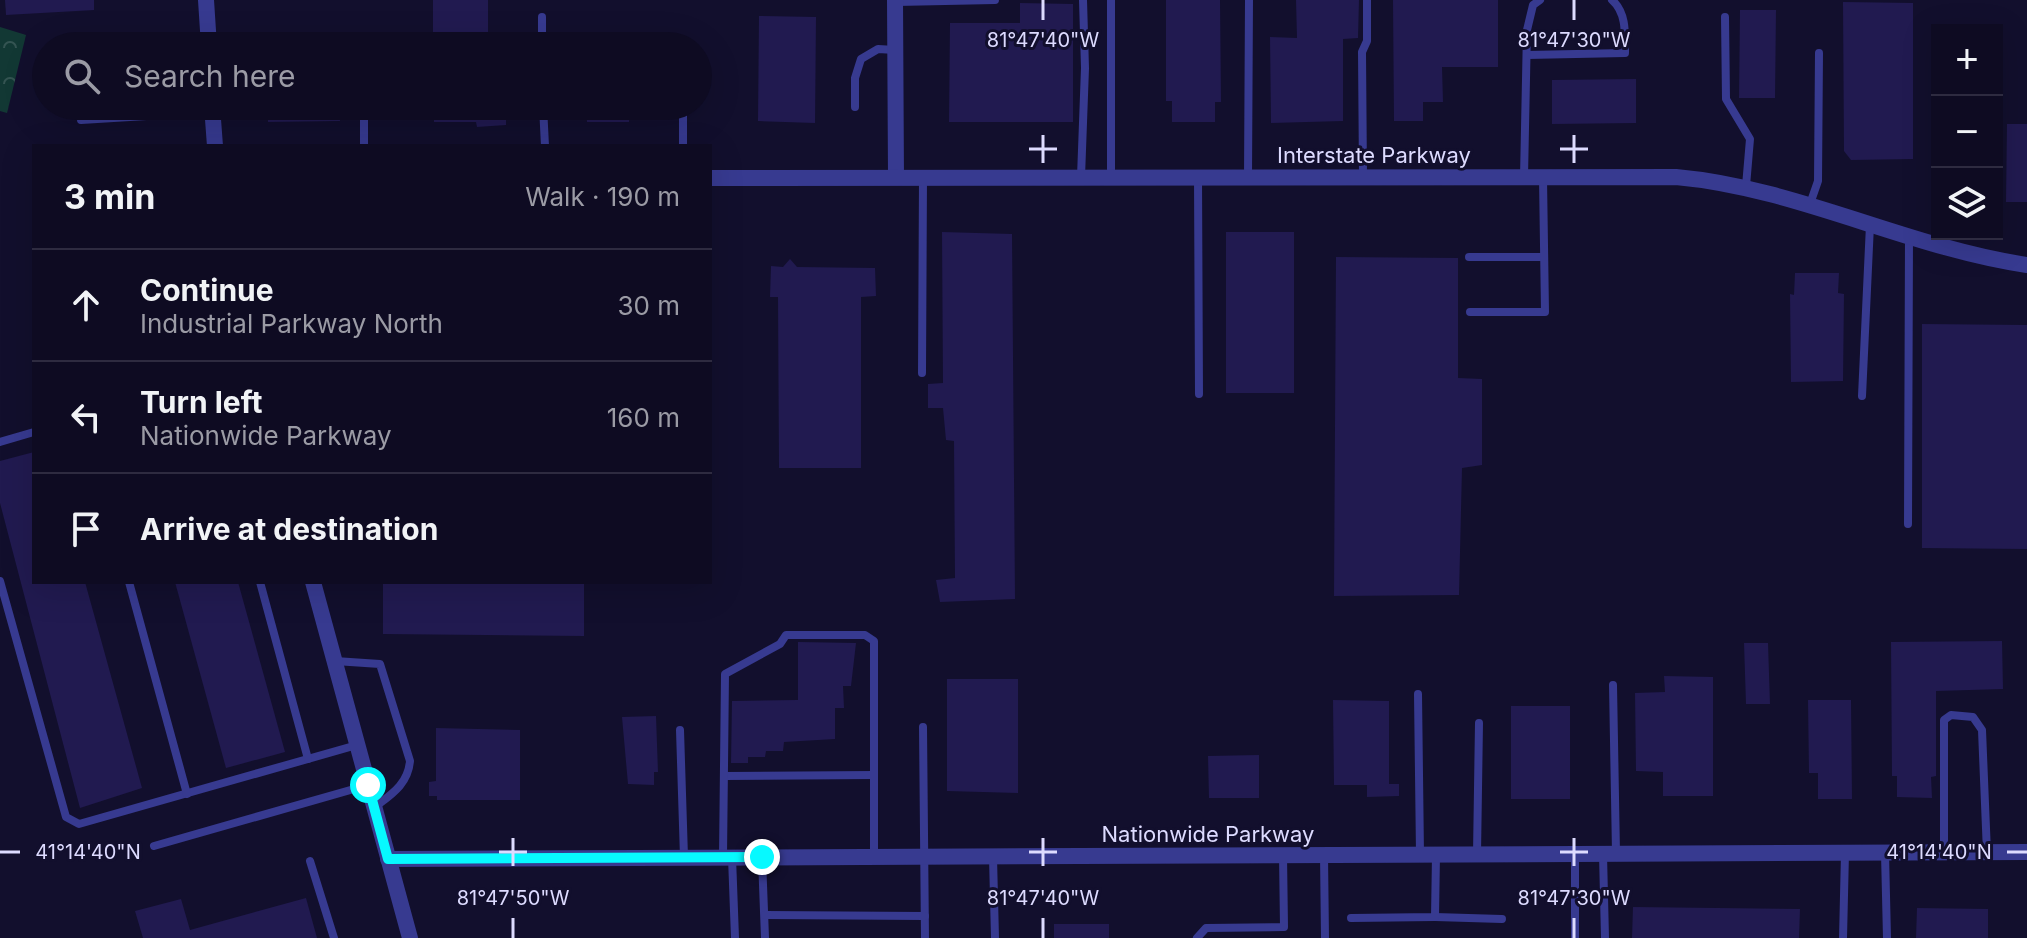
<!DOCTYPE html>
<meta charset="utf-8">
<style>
:root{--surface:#0e0b22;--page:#1c192f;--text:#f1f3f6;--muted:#9b9ba5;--line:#2e2b40}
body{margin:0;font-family:Inter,sans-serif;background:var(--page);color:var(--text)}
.controls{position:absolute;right:24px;top:24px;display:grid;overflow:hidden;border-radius:0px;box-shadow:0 8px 32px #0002}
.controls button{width:72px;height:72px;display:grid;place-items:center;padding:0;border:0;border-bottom:2px solid var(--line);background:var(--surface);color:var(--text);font:40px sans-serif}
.stop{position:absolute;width:24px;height:24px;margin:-18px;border:6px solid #07f9ff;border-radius:50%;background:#fff}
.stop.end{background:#07f9ff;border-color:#fff;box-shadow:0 2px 8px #0008}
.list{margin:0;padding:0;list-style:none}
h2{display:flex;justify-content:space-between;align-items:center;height:104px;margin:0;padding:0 32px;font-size:34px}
h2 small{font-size:26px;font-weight:400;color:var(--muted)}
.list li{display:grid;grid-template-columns:52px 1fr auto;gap:24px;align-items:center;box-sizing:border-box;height:112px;padding:0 32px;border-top:2px solid var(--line)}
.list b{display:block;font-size:30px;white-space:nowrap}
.list p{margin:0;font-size:26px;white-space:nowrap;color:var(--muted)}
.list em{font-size:26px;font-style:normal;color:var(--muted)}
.icon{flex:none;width:44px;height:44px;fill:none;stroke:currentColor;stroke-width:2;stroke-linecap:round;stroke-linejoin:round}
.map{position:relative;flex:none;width:2027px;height:938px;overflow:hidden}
.search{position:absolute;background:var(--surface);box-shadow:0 8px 32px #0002;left:32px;top:32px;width:680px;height:88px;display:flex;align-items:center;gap:20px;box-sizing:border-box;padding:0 28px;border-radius:44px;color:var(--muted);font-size:30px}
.panel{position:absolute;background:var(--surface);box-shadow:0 8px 32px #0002;left:32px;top:144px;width:680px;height:440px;border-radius:0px}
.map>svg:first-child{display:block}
.forest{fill:url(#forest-crowns)}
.building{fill:#211a50}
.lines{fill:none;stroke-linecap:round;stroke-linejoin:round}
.service{stroke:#373a90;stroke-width:8}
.minor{stroke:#373a90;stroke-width:16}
.route{stroke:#07f9ff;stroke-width:10}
.ticks{fill:none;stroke:#dddbff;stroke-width:3}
.labels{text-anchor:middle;stroke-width:6;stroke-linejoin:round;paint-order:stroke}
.street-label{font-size:22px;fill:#dddbff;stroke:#120f2d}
.ticks-label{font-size:20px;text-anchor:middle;fill:#dddbff;stroke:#120f2d;stroke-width:6;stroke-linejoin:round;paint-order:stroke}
</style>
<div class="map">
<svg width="2027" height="938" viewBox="0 0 2027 938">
<defs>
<pattern id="forest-crowns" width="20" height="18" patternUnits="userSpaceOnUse" patternTransform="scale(2)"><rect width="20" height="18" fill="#123834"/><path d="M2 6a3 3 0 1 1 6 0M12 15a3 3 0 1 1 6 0" fill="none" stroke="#345452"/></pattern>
</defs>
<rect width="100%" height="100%" fill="#120f2d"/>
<polygon class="forest" points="0,27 26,35 7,113 0,111"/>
<g class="building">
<polygon points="5,0 94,0 94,10 6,15"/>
<polygon points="433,0 488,0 488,39 478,39 478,46 433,46"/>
<polygon points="1166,0 1220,0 1221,102 1215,102 1215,122 1172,122 1172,101 1166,101"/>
<polygon points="1296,0 1359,0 1358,38 1343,39 1343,121 1271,123 1270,37 1297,38"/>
<polygon points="1393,0 1498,0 1498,67 1442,67 1443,102 1423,102 1423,121 1394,121"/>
<polygon points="1843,2 1913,3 1913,159 1851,160 1844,151"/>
<polygon points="1020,3 1073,4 1073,122 949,122 950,23 1020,23"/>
<polygon points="1740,10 1776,10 1775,98 1739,98"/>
<polygon points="759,16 816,17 815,123 758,121"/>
<polygon points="1636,79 1636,123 1552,124 1552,80"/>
<polygon points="268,106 339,106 340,121 268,122"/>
<polygon points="434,106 506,106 506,125 477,127 476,122 434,122"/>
<polygon points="586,106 630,106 629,122 587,122"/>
<polygon points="2007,124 2027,124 2027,202 2006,202"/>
<polygon points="942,232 1012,234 1015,599 940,602 936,580 955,578 954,441 946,440 943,408 928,408 928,384 943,383"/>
<rect x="1226" y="232" width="68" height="161"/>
<polygon points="1336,257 1458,258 1458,378 1482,379 1482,465 1462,468 1459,595 1334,596"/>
<polygon points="790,259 797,267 875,268 876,296 861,297 861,468 779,468 778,297 770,297 771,266 783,267"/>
<polygon points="1795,273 1839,273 1838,293 1844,294 1843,381 1791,382 1790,294 1794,295"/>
<polygon points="1922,324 2027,325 2027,549 1922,548"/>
<polygon points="34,452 34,582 85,582 142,788 80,808 0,503 0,461"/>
<polygon points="175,582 238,582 285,752 226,768"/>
<polygon points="584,582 584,636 383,634 383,583"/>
<polygon points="2002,641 2003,689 1936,691 1936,776 1931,777 1932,798 1897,797 1897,776 1892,776 1891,642"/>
<polygon points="798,642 856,643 851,686 843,686 844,708 835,708 835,739 784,742 783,751 766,751 765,757 748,757 748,763 731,763 732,701 798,700"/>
<polygon points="1744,643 1768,643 1770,704 1746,704"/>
<polygon points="1664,676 1713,677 1713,796 1663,796 1663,772 1636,771 1635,693 1665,692"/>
<polygon points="947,679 1018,679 1018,793 947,791"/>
<polygon points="1333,700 1389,701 1389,784 1399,784 1399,796 1367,797 1367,785 1334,785"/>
<polygon points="1808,700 1851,700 1852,799 1818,799 1818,773 1809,773"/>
<rect x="1511" y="706" width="59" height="93"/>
<polygon points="656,716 658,772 654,772 654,785 628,784 622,717"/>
<polygon points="436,728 520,730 520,800 437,800 437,796 429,796 429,782 436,781"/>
<polygon points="1259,755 1259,798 1209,798 1208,756"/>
<polygon points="306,898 317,938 143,938 135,911 181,899 190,930"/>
<polygon points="1633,907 1800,909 1799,938 1632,938"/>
<polygon points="1917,908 1988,909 1988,938 1916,938"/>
<rect x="1054" y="924" width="55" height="14"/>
</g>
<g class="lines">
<g class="service">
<polyline points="1111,0 1111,177"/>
<polyline points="896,2 995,0"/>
<polyline points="542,17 542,46"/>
<polyline points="1725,17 1726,99 1750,139 1746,186"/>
<path d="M1527 55 1625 53C1625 35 1627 13 1612 0"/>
<polyline points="364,106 364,146"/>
<polyline points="543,106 545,146"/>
<polyline points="683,106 683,146"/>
<polyline points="855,107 855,78 861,59 878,49 895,50"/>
<polyline points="81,120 212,112"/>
<polyline points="1081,177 1085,68 1083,0"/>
<polyline points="1248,177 1249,0"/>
<polyline points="1363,177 1362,52 1367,41 1367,0"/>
<polyline points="1524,177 1527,30 1533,5 1540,0"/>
<polyline points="1198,178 1199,394"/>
<polyline points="1810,204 1818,181 1819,53"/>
<polyline points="1469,257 1544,257"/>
<polyline points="1470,312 1545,312 1543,178"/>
<polyline points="922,373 923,178"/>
<polyline points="1862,396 1870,225"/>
<polyline points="0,442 34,432"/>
<polyline points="1908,524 1909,238"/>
<polyline points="0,581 66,817 79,824 357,745"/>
<polyline points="129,582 187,794"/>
<polyline points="260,582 308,759"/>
<path d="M335 661 380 664 410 761C408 784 392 794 375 807"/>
<polyline points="1613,685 1616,853"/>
<polyline points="1418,694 1420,854"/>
<polyline points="923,727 925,938"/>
<polyline points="680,730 684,857"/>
<polyline points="724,776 874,775"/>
<polyline points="154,846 368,785"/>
<polyline points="1944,852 1944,720 1951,715 1973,717 1982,730 1987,853"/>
<polyline points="1885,853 1887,938"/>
<polyline points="1477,854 1479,723"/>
<polyline points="1575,854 1575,938"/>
<polyline points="1603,854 1605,938"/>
<polyline points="1324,855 1325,938"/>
<polyline points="723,857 725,674 780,644 786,635 865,635 874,641 874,857"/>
<polyline points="732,857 735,938"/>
<polyline points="993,857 995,938"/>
<polyline points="762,858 765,938"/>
<polyline points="310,861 334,938"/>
<polyline points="765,915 925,916"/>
<polyline points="1435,917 1502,919"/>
<polyline points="1351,918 1435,917 1436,855"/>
<polyline points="1197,938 1206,928 1284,927 1283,855"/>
<polyline points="1843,938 1845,853"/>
</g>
<g class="minor">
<polyline points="206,0 209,46"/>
<polyline points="895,0 896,177"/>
<polyline points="212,106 215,146"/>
<path d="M710 178 1676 177C1798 188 1906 247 2027 265"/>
<polyline points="313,582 410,938"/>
<polyline points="388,859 2027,852"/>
</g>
</g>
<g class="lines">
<polyline class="route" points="368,785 388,859 762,857"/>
</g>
<path class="ticks" d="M1043 0V20M1574 0V20M1043 135V163M1574 135V163M1029 149H1057M1560 149H1588M513 838V866M1043 838V866M1574 838V866M0 852H20M499 852H527M1029 852H1057M1560 852H1588M2007 852H2027M513 918V938M1043 918V938M1574 918V938"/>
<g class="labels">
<g class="street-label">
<text x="1374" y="163">Interstate Parkway</text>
<text x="1208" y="842">Nationwide Parkway</text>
</g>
</g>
<g class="ticks-label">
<text x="1043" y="47">81°47'40"W</text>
<text x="1574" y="47">81°47'30"W</text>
<text x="88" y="859">41°14'40"N</text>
<text x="1939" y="859">41°14'40"N</text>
<text x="513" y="905">81°47'50"W</text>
<text x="1043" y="905">81°47'40"W</text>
<text x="1574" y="905">81°47'30"W</text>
</g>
</svg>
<div class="controls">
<button>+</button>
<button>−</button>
<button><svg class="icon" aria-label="layers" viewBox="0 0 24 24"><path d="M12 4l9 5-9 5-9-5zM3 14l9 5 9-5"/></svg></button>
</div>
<div class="stop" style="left:368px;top:785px"></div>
<div class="stop end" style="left:762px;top:857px"></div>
<div class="search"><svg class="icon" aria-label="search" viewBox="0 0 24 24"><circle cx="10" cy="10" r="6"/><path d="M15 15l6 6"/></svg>Search here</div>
<section class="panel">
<h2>3 min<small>Walk · 190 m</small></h2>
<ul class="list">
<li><svg class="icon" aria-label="ahead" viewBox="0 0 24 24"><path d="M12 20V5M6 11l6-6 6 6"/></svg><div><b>Continue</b><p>Industrial Parkway North</p></div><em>30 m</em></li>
<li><svg class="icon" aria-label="left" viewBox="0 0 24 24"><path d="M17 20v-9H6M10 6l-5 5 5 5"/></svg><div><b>Turn left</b><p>Nationwide Parkway</p></div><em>160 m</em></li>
<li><svg class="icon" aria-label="arrive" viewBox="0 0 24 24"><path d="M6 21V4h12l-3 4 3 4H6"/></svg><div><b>Arrive at destination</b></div></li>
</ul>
</section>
</div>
